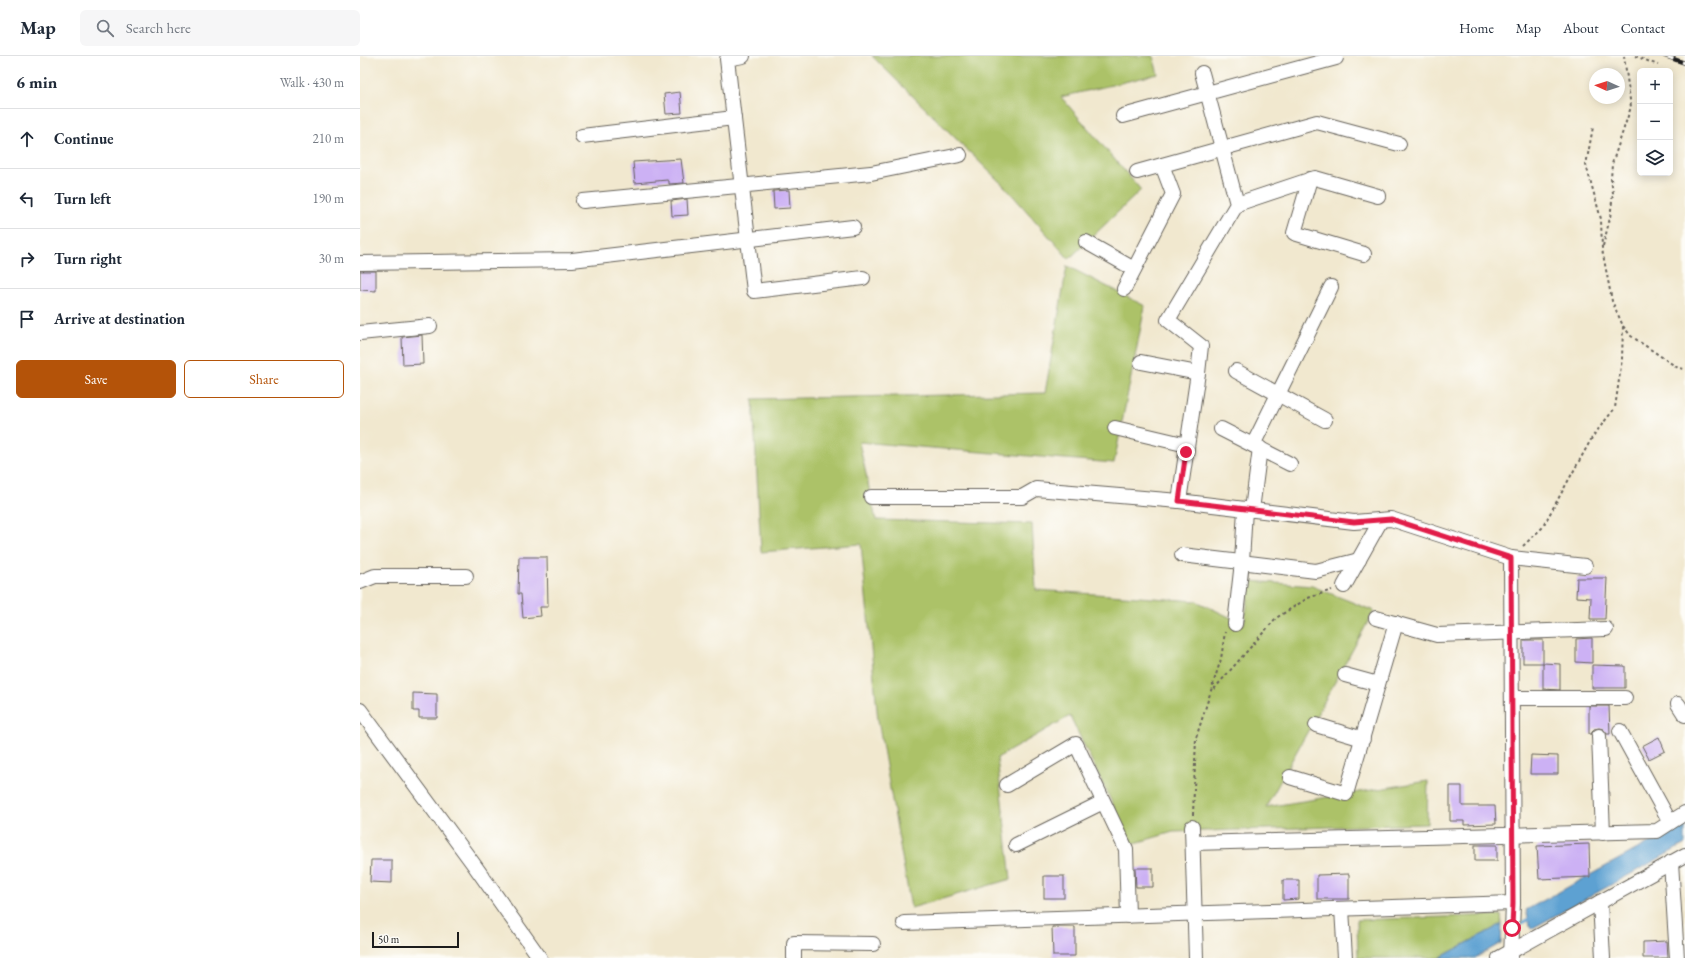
<!DOCTYPE html>
<meta charset="utf-8">
<style>
:root{--surface:#fff;--page:#f6f6f7;--text:#1f2937;--muted:#747a83;--line:#e0e1e3;--accent:#b45309}
body{margin:0;font-family:"EB Garamond",serif;background:var(--page);color:var(--text)}
.controls{position:absolute;right:12px;top:12px;display:grid;overflow:hidden;border-radius:6px;box-shadow:0 2px 10px #0003}
.controls button{width:36px;height:36px;display:grid;place-items:center;padding:0;border:0;border-bottom:1px solid var(--line);background:var(--surface);color:var(--text);font:20px sans-serif}
.compass{position:absolute;left:1229px;top:12px;width:36px;height:36px;border-radius:50%;background:var(--surface);box-shadow:0 2px 10px #0003;rotate:273deg}
.scale{position:absolute;left:12px;bottom:10px;width:87px;box-sizing:border-box;padding-left:4px;border:2px solid #1c1c1c;border-top:0;font-size:11px;line-height:14px;white-space:nowrap;color:#1c1c1c;-webkit-text-stroke:3px #fdfcf7;paint-order:stroke}
.stop{position:absolute;width:12px;height:12px;margin:-9px;border:3px solid #e11d48;border-radius:50%;background:#fff}
.stop.end{background:#e11d48;border-color:#fff;box-shadow:0 1px 4px #0008}
.list{margin:0;padding:0;list-style:none}
h2{display:flex;justify-content:space-between;align-items:center;height:52px;margin:0;padding:0 16px;font-size:17px}
h2 small{font-size:13px;font-weight:400;color:var(--muted)}
.list li{display:grid;grid-template-columns:26px 1fr auto;gap:12px;align-items:center;box-sizing:border-box;height:60px;padding:0 16px;border-top:1px solid var(--line)}
.list b{display:block;font-size:15px;white-space:nowrap}
.list em{font-size:13px;font-style:normal;color:var(--muted)}
.actions{display:flex;gap:8px;padding:12px 16px}
.actions a{flex:1;padding:9px 0;border:1px solid var(--accent);border-radius:6px;text-align:center;font-size:14px;color:var(--accent)}
.actions .main{background:var(--accent);color:#fff}
.icon{flex:none;width:22px;height:22px;fill:none;stroke:currentColor;stroke-width:2;stroke-linecap:round;stroke-linejoin:round}
.map{position:relative;flex:none;width:1325px;height:902px;overflow:hidden}
header{display:flex;align-items:center;gap:24px;box-sizing:border-box;height:56px;padding:0 20px;background:var(--surface);border-bottom:1px solid var(--line)}
header strong{font-size:19px}
nav{display:flex;gap:22px;margin-inline-start:auto;font-size:14px}
.search{width:280px;height:36px;background:var(--page);display:flex;align-items:center;gap:10px;box-sizing:border-box;padding:0 14px;border-radius:6px;color:var(--muted);font-size:15px}
main{display:flex}
aside{flex:1;background:var(--surface)}
.map>svg:first-child{display:block}
.green{fill:#acc267;stroke:#646f42}
.water{fill:#5da1d2;stroke:#3c5e77}
.lines{fill:none;stroke-linecap:round;stroke-linejoin:round}
.stream{stroke:#5da1d2;stroke-width:3.5}
.building{fill:#ccb1f4}
.minor-casing{stroke:#67635b;stroke-width:16}
.path{stroke:#67635b;stroke-width:2;stroke-dasharray:3 3;stroke-linecap:butt}
.minor{stroke:#fff;stroke-width:14}
.rail-casing{stroke:#1c1c1c;stroke-width:4.5}
.rail{stroke:#fdfcf7;stroke-width:3;stroke-dasharray:9;stroke-linecap:butt}
.route{stroke:#e11d48;stroke-width:5}
</style>
<header>
<strong>Map</strong>
<div class="search"><svg class="icon" aria-label="search" viewBox="0 0 24 24"><circle cx="10" cy="10" r="6"/><path d="M15 15l6 6"/></svg>Search here</div>
<nav><a>Home</a><a>Map</a><a>About</a><a>Contact</a></nav>
</header>
<main>
<aside>
<h2>6 min<small>Walk · 430 m</small></h2>
<ul class="list">
<li><svg class="icon" aria-label="ahead" viewBox="0 0 24 24"><path d="M12 20V5M6 11l6-6 6 6"/></svg><div><b>Continue</b></div><em>210 m</em></li>
<li><svg class="icon" aria-label="left" viewBox="0 0 24 24"><path d="M17 20v-9H6M10 6l-5 5 5 5"/></svg><div><b>Turn left</b></div><em>190 m</em></li>
<li><svg class="icon" aria-label="right" viewBox="0 0 24 24"><path d="M7 20v-9h11M14 6l5 5-5 5"/></svg><div><b>Turn right</b></div><em>30 m</em></li>
<li><svg class="icon" aria-label="arrive" viewBox="0 0 24 24"><path d="M6 21V4h12l-3 4 3 4H6"/></svg><div><b>Arrive at destination</b></div></li>
</ul>
<div class="actions"><a class="main">Save</a><a>Share</a></div>
</aside>
<div class="map">
<svg width="1325" height="902" viewBox="0 0 1325 902">
<rect width="100%" height="100%" fill="#fdfcf7"/>
<filter id="ink" filterUnits="userSpaceOnUse"><feTurbulence type="fractalNoise" baseFrequency=".025" numOctaves="2"/><feDisplacementMap in="SourceGraphic" scale="8" xChannelSelector="R" yChannelSelector="G"/><feConvolveMatrix kernelMatrix="1 2 1 2 8 2 1 2 1" color-interpolation-filters="sRGB"/></filter>
<filter id="wash" filterUnits="userSpaceOnUse"><feTurbulence type="fractalNoise" baseFrequency=".012" numOctaves="4" result="noise"/><feDisplacementMap in="SourceGraphic" scale="16" xChannelSelector="R" yChannelSelector="G"/><feGaussianBlur stdDeviation="0.9" result="paint"/><feColorMatrix in="noise" values="0 0 0 0 0 0 0 0 0 0 0 0 0 0 0 0 0 1.4 0 .05"/><feComposite in="paint" operator="in"/></filter>
<g filter="url(#wash)">
<rect width="100%" height="100%" fill="#f1e8cf"/>
<g class="green">
<polygon points="512,0 793,0 798,18 701,41 781,134 709,203 647,133"/>
<polygon points="707,210 785,250 754,407 499,386 516,464 672,468 676,534 836,545 884,568 891,525 952,530 1014,555 906,751 1068,725 1067,768 813,776 772,788 710,660 637,702 651,823 551,852 518,664 501,488 401,496 393,343 685,337"/>
<polygon points="1141,859 1142,868 1079,902 998,902 997,864"/>
</g>
<g class="water">
<polygon points="1325,767 1325,788 1171,873 1166,854"/>
<polygon points="1142,868 1141,887 1115,902 1079,902"/>
</g>
<g class="lines">
<polyline class="stream" points="1155,871 1171,862"/>
</g>
<g id="blocks">
<g class="building">
<polygon points="320,36 322,57 306,58 304,38"/>
<polygon points="321,103 324,127 309,128 309,125 307,124 275,127 273,106"/>
<polygon points="429,134 430,152 414,153 413,135"/>
<polygon points="327,143 328,159 312,160 311,145"/>
<polygon points="0,215 16,215 16,235 0,234"/>
<polygon points="62,279 63,308 43,309 42,281"/>
<polygon points="159,501 187,501 188,551 180,551 181,560 163,562 161,538 158,538"/>
<polygon points="1217,522 1247,522 1245,563 1230,563 1231,542 1216,541"/>
<polygon points="1232,582 1232,607 1216,606 1216,583"/>
<rect x="1163" y="584" width="20" height="23"/>
<polygon points="1183,607 1200,608 1200,634 1183,633"/>
<polygon points="1232,609 1265,610 1265,632 1232,632"/>
<polygon points="53,637 77,638 77,662 59,662 59,655 53,655"/>
<polygon points="1229,650 1249,650 1250,678 1247,678 1243,673 1239,672 1234,673 1231,678 1229,678"/>
<polygon points="1299,681 1305,695 1289,703 1282,690"/>
<polygon points="1171,699 1198,700 1198,718 1170,718"/>
<polygon points="1090,730 1102,730 1102,750 1135,750 1136,768 1104,769 1104,765 1090,765"/>
<polygon points="1229,788 1230,821 1179,823 1177,790"/>
<rect x="1115" y="789" width="22" height="16"/>
<polygon points="11,804 32,804 32,827 10,826"/>
<polygon points="775,812 793,812 793,831 776,831"/>
<polygon points="989,818 989,843 957,843 957,819"/>
<rect x="684" y="820" width="20" height="22"/>
<polygon points="923,824 939,824 939,843 923,844"/>
<polygon points="692,871 715,871 715,900 693,900"/>
<polygon points="1307,885 1308,902 1283,902 1283,886"/>
</g>
</g>
</g>
<g filter="url(#ink)">
<use href="#blocks" fill-opacity="0" stroke="#67635b" stroke-width="1"/>
<g class="lines">
<g class="minor-casing">
<g id="minor">
<polyline points="383,0 367,3 394,235 503,222"/>
<polyline points="763,60 976,2"/>
<polyline points="222,80 374,62"/>
<polyline points="777,116 957,66 1039,88"/>
<polyline points="950,123 934,177 1004,198"/>
<polyline points="223,145 511,117 600,99"/>
<polyline points="877,148 955,122 1018,140"/>
<polyline points="726,186 774,213"/>
<polyline points="0,207 212,204 493,171"/>
<polyline points="764,233 813,138 802,109"/>
<polyline points="0,277 70,270"/>
<polyline points="781,306 838,317 819,445"/>
<polyline points="876,315 965,364"/>
<polyline points="838,317 841,290 808,264 877,148 842,17"/>
<polyline points="755,372 827,389"/>
<polyline points="861,373 930,408"/>
<polyline points="893,389 971,231"/>
<polyline points="511,441 662,441 676,433 819,445 994,466 1031,463 1151,502 1153,847 1151,902"/>
<polyline points="892,454 900,392"/>
<polyline points="822,499 956,515 999,504"/>
<polyline points="1151,502 1225,510"/>
<polyline points="0,526 15,520 106,520"/>
<polyline points="984,530 1021,464"/>
<polyline points="1016,562 1077,579 1246,573"/>
<polyline points="875,568 882,506 885,453"/>
<polyline points="985,619 1018,628"/>
<polyline points="1152,642 1265,642"/>
<polyline points="1318,648 1325,659"/>
<polyline points="0,654 112,806 180,902"/>
<polyline points="956,669 1003,683"/>
<polyline points="1260,675 1310,766"/>
<polyline points="1239,680 1243,777"/>
<polyline points="930,721 986,738 1036,567"/>
<polyline points="647,729 716,688 766,793 768,860"/>
<polyline points="832,771 836,902"/>
<polyline points="833,787 1297,775 1325,757"/>
<polyline points="656,789 743,746"/>
<polyline points="1311,806 1317,902"/>
<polyline points="1240,846 1243,902"/>
<polyline points="982,853 985,902"/>
<polyline points="544,867 1153,847"/>
<polyline points="434,902 434,887 513,888"/>
<polyline points="1139,902 1325,799"/>
</g>
</g>
<g class="path">
<polyline points="1275,0 1298,9"/>
<polyline points="1243,190 1250,162 1253,137 1251,123 1252,108 1271,51 1264,0"/>
<polyline points="1263,270 1271,280 1318,312 1325,313"/>
<polyline points="1163,490 1182,472 1233,380 1255,352 1262,303 1263,270 1252,245 1242,193 1241,163 1226,109 1233,71"/>
<polyline points="854,633 916,562 948,542 972,534"/>
<polyline points="833,759 836,682 861,603 865,576"/>
</g>
<use href="#minor" class="minor"/>
<g class="rail-casing">
<polyline id="rail" points="1305,0 1325,7"/>
</g>
<use href="#rail" class="rail"/>
</g>
</g>
<g class="lines" filter="url(#ink)">
<polyline class="route" points="826,396 819,445 994,466 1031,463 1151,502 1153,847 1152,872"/>
</g>
</svg>
<div class="controls">
<button>+</button>
<button>−</button>
<button><svg class="icon" aria-label="layers" viewBox="0 0 24 24"><path d="M12 4l9 5-9 5-9-5zM3 14l9 5 9-5"/></svg></button>
</div>
<svg class="compass" viewBox="-18 -18 36 36"><path d="M0-13l5 13h-10z" fill="#e53935"/><path d="M0 13l5-13h-10z" fill="#747a83"/></svg>
<div class="scale">50 m</div>
<div class="stop" style="left:1152px;top:872px"></div>
<div class="stop end" style="left:826px;top:396px"></div>
</div>
</main>
